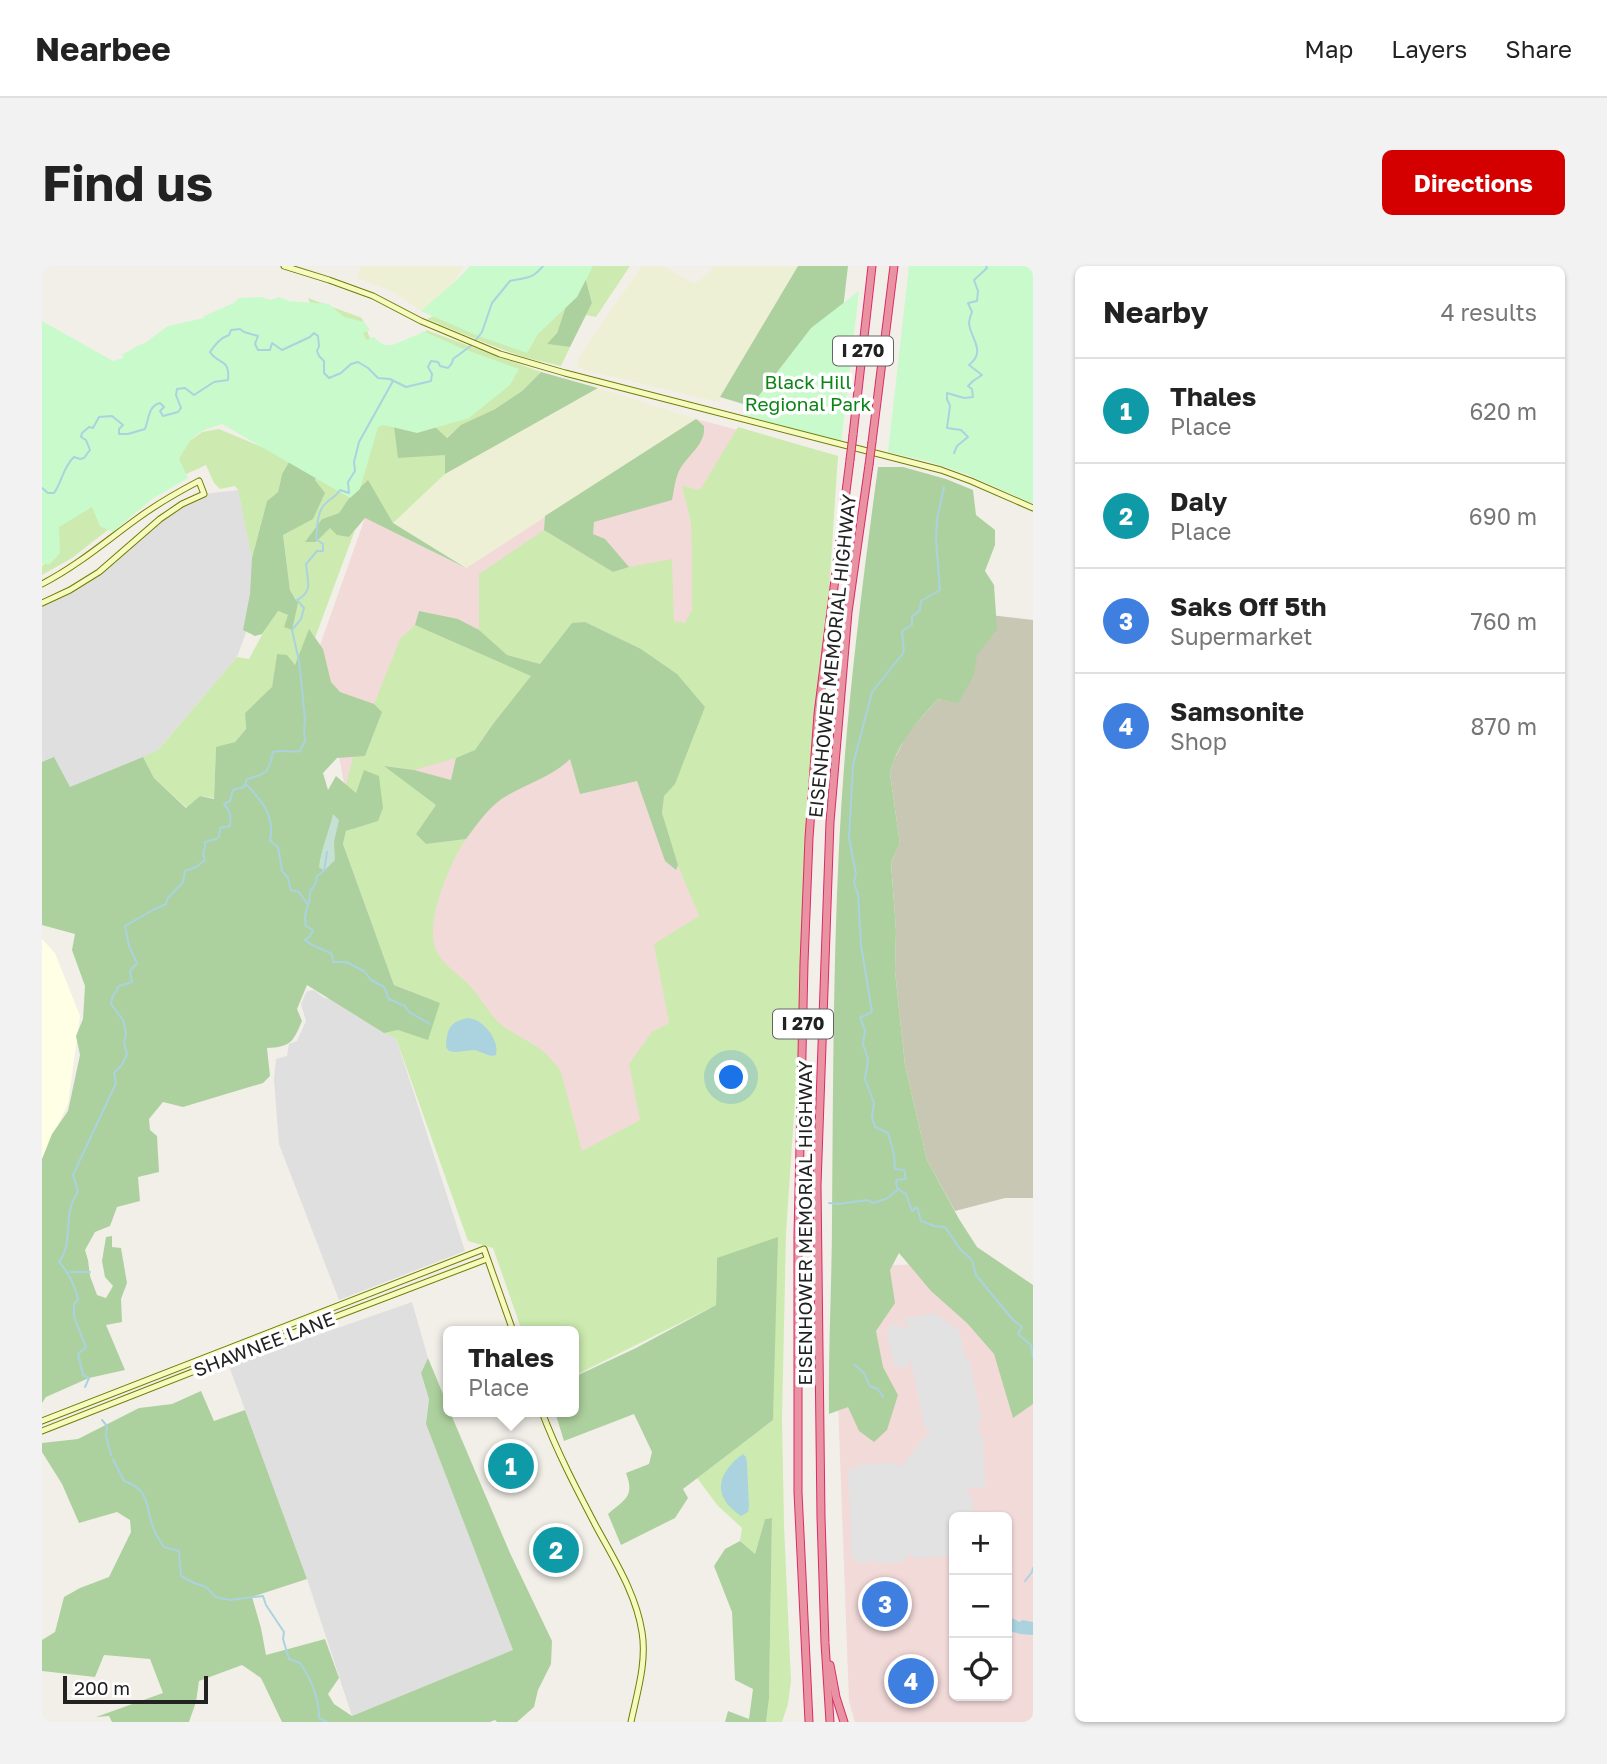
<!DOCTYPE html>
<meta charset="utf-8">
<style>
:root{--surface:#fff;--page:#f2f2f2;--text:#222;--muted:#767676;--line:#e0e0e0;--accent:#d40000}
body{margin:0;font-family:"Golos Text",sans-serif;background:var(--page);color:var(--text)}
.controls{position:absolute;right:21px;bottom:21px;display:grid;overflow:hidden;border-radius:10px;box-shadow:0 2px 5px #0004}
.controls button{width:63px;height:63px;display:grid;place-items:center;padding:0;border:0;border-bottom:2px solid var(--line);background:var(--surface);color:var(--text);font:35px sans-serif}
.scale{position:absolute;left:21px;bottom:18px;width:145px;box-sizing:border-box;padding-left:7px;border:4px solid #222;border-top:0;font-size:19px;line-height:24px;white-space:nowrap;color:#222;-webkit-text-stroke:5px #fff;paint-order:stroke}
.you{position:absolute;left:690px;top:812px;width:24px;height:24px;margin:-18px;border:5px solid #fff;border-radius:50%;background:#1a73e8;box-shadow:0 0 0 10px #1a73e833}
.badge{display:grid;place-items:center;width:46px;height:46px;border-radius:50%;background:var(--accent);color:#fff;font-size:23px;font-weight:700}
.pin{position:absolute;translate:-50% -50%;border:4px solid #fff;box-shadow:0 2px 7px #0006}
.popup{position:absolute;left:401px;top:1060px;width:136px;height:91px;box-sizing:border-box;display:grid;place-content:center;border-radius:10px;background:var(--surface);filter:drop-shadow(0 2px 5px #0005);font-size:23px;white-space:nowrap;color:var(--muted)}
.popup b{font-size:26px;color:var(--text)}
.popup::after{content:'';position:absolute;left:50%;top:100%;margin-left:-14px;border:14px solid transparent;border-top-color:var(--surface)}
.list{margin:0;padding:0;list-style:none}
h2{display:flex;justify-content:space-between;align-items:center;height:91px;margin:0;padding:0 28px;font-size:30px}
h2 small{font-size:23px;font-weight:400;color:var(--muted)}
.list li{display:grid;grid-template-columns:46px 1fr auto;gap:21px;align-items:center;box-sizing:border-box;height:105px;padding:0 28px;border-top:2px solid var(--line)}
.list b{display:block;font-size:26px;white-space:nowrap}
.list p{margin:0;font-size:23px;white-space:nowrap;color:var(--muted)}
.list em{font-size:23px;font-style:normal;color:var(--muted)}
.icon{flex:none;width:38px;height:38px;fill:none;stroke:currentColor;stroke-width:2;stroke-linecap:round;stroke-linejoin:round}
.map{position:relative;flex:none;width:991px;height:1456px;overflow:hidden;border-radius:10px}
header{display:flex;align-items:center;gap:42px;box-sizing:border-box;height:98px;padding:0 35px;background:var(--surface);border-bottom:2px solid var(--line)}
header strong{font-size:33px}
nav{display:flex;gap:38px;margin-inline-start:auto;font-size:24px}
.intro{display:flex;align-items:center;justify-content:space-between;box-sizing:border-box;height:168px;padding:0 42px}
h1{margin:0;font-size:49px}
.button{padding:18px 32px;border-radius:10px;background:var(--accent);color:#fff;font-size:24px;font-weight:700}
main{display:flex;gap:42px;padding:0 42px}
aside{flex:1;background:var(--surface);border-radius:10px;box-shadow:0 2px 5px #0004}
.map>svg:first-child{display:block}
.residential{fill:#e0dfdf}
.commercial{fill:#f2dad9;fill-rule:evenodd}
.education{fill:#ffffe5}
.construction{fill:#c7c7b4}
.farmland{fill:#eef0d5}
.grass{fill:#cdebb0}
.forest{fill:#add19e}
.wetland{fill:#c6e0d4}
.park{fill:#c8facc}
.parking{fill:#e2e2e2}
.water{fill:#aad3df}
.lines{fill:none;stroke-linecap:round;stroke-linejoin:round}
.stream{stroke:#aad3df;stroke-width:2}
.secondary-casing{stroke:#707d05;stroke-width:7}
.highway-casing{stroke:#dc2a67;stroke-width:9}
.secondary{stroke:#f7fabf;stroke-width:5}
.highway{stroke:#e892a2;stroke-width:7}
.highway-bridge-casing{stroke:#dc2a67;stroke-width:9;stroke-linecap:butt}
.highway-bridge{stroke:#e892a2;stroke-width:7}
.labels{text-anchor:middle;stroke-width:7;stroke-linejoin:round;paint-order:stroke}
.shield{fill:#fff;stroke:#646464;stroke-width:2}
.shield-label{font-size:18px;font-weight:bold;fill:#222}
.park-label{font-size:19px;fill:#0c8416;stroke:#fff}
.street-label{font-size:19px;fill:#222;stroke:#fff}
</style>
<header>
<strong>Nearbee</strong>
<nav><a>Map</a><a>Layers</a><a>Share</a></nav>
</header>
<div class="intro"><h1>Find us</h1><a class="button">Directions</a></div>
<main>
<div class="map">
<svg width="991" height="1456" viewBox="0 0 991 1456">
<rect width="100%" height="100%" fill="#f2efe9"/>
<g class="residential">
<polygon points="196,224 211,292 210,350 195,391 116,484 87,499 27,522 9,495 0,496 0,337 57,306 118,253 162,228"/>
<polygon points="272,724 282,732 300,735 354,772 423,985 297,1034 237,878 232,813 234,793 245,790 247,778 255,775 264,755 259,738 265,725"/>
<polygon points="370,1036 386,1092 379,1107 387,1133 384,1158 472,1384 310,1450 265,1313 187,1100"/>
</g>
<g class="commercial">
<polygon points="654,153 796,190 758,482 532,1065 328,657 277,382 323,252 424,302"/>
<path d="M886 998 991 1111V1456H813L807 1436 791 1001ZM912 1251H965V1430H912Z"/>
</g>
<polygon class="education" points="0,673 13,687 38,750 26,838 0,893"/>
<polygon class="construction" points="948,349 991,354 991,932 963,932 913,945 885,894 863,799 853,705 854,664 849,596 858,578 848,507 851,496 865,468 896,433 916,436"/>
<g class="farmland">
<polygon points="318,0 421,0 421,1 409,20 379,45 350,25 315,12"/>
<polygon points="600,0 621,0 652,18 667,7 671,0 756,0 678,131 678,136 542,104 535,100 537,90"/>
<polygon points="556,122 654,153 424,302 351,257 403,208"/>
</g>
<g class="grass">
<polygon points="545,0 588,0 554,51 544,49 550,37 542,7"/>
<polygon points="266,32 320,52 330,77 308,84 381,76 384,64 499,106 480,125 453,143 420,159 404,172 391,159 403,189 403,208 351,257 307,232 297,247 280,253 264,275 274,276 288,262 307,271 313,264 273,372 267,364 253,400 235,389 230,422 203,447 204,463 193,476 174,482 172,532 158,530 145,542 112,512 101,491 116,484 195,391 207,393 221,367 235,345 247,349 255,334 248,324 241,269 280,203 251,189 240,208 236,226 225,235 210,292 196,224 193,220 178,223 172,217 164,199 136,212 131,210 142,179 160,166 177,163 232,186 242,128 0,201 274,52"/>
<polygon points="524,40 515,67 506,78 528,81 519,100 481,91 443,77 385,53 400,46"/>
<path d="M696 161 796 190 744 968 740 1153 742 1259 749 1415 746 1438 740 1456H724L727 1433 730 1252 723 1253 713 1288 698 1275 700 1262 676 1240 655 1212 731 1154 675 992 674 1039 532 1110V1065H480L451 982 426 975 354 772 342 767 356 764 369 725 352 719 301 578 304 565 336 555 314 527 304 519 311 491 323 490 339 446 332 438 358 373 373 359 490 410 451 458 433 484 414 492 372 504 344 500 394 539 374 568 384 578 424 573C408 596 382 657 394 684 401 700 419 709 430 722 441 735 448 750 461 760 485 777 501 778 519 806L540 885 598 854 587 798 610 766 627 757 612 678 657 650C648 626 612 553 622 530 624 526 629 521 633 518L635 408 599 383 543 356 530 358 498 398 465 389 437 364V308L502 264 571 306 587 301 630 293 632 355 643 357 650 344V284L649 257 640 220 658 224Z"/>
<polygon points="49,233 67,263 30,292 0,309 0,300 14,289 14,253"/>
</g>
<g class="forest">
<polygon points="756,0 806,0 787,164 678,131"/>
<polygon points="542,7 550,37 528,81 505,78 515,67 524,40"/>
<polygon points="499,106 556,122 403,208 403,189 356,192 351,153 391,159 405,172 419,159 453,143 480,125"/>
<path d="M654 153 662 160C664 179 645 189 637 205 633 213 632 225 630 234L552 256 551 268 563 273 587 301 571 306 502 264 503 250Z"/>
<polygon points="251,189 280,203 273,214 283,227 271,253 241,269 248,324 256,337 250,364 242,361 246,349 236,345 220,368 213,370 201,364 208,328 210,292 225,235 236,226 240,208"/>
<path d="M836 201H861L904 213 931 224 934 249 953 264V279L943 305 952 319 955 363 935 389 932 409 916 437 896 433C876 455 855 477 848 507L858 578 849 596 854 664 853 705 863 799 885 894 917 953 935 981 991 1019V1138L971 1152 952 1088 925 1057 889 1025 857 987 848 1004 853 1037 834 1065 841 1101 856 1129 845 1164 832 1176 817 1165 806 1141 787 1148C786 1083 790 1017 790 952 791 828 791 704 797 581 803 453 819 327 836 201Z"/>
<polygon points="326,214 351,257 424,302 323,252 307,271 295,269 288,262 274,276 263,276 280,253 297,247 307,232"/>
<path d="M377 345 416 353 437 364 465 389 498 398 530 357 543 356 599 383 635 408 663 441 633 518 622 530 620 547 636 599 634 604 623 595 595 515 538 528 528 493C511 510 487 517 466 529 448 539 436 557 424 573L384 578 374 568 394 539 342 500 372 504 409 514 414 492 433 484 451 458 489 410 373 359Z"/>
<path d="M267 363 281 383 289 416 298 426 332 438 340 446 323 490 295 492 281 507 286 524 294 510 314 527 322 504 337 510 341 542 336 555 304 565 301 578 352 719 398 737 386 774 356 764 342 767 265 719 255 743 260 755C251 776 249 781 225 782L228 810 221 817 141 841 121 836 107 853 108 864 115 870 117 906 96 911 98 935 75 941 68 960 53 966 43 984 46 994 48 1010 55 1029 64 1032 71 1020 63 1011 60 995 64 971 70 970V981L79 982 85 1017 79 1033 80 1056 64 1059 83 1104 47 1112 4 1131 0 1137V893L10 868 26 845 38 789 34 770 41 753 43 720 30 684 33 668 0 659V496L12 491 28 521 101 491 112 512 144 542 158 530 172 533 174 481 193 476 204 463 203 447 230 421 235 388 245 389 253 399Z"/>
<path d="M736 971 731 1154 641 1223 646 1232 633 1252 579 1279 566 1248C583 1233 593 1231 584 1207L607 1198 610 1186 592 1148 522 1175 513 1146H532V1111L594 1082 674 1039 675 992Z"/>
<polygon points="386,1092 406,1140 406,1146 408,1146 468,1287 510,1375 509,1398 496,1424 492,1441 475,1456 455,1456 453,1454 448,1456 240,1456 219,1412 200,1399 157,1415 154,1436 147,1456 70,1456 67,1450 54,1451 121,1427 108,1393 62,1389 53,1411 0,1405 0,1374 13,1366 22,1331 38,1322 67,1311 89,1266 88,1254 75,1246 37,1257 20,1218 0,1186 0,1177 36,1173 97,1142 130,1138 159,1125 172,1155 203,1144 265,1313 210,1331 219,1362 224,1389 283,1373 297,1412 286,1428 292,1438 310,1450 471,1384 384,1158 387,1133 379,1107"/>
<polygon points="730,1252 727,1433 724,1456 683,1456 686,1445 707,1453 711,1423 693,1414 690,1346 672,1300 683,1283 698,1275 713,1288 723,1253"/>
</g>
<path class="wetland" d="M291 548 297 554 292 576 293 594 282 605 277 601C279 583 287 566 291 548Z"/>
<g class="park">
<polygon points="428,0 551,0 535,31 496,68 485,87 434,69 379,45 416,13"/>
<polygon points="867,0 991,0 991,238 924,208 885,195 846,186"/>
<polygon points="817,25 799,177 702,149 769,62"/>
<path d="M219 31 229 34 237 31 247 35 287 38 302 51 322 56 328 64 321 67 324 74 332 71C344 84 351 79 365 73 372 69 375 71 381 65L419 82 477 103 468 119 427 152 375 167 342 159 336 161 318 223 308 232 180 158C153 167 152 167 137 193L146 212 110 233 71 266 58 260 50 241 17 261 18 287 8 298H0V55L71 95 81 92 80 89 95 80 103 77 126 60 162 52V50L192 37 197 32Z"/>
</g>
<polygon class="parking" points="892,1047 917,1064 923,1092 927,1092 940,1154 936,1155 937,1169 941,1169 943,1221 926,1222 927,1231 931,1231 931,1245 927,1246 931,1249 930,1251 912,1251 912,1287 907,1286 907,1290 870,1292 870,1288 868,1288 861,1296 837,1297 829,1293 828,1297 814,1297 814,1293 810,1293 806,1203 814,1203 814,1199 855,1197 856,1201 861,1199 877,1177 888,1167 887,1163 883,1164 869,1096 866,1097 866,1101 857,1103 855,1099 852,1099 844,1064 848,1064 847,1060 856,1058 858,1062 868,1060 860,1053"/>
<g class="water">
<path d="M426 752C441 753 458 774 454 789L449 790 433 784 413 786 407 785 404 781C405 763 407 756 426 752Z"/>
<path d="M701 1188 704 1191 705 1197 707 1241 706 1246 699 1250C669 1230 675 1207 701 1188Z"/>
<polygon points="965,1350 978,1356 980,1354 991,1356 991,1369 978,1368 965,1364"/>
</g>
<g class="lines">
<g class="stream">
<path d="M433 75 440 66 450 37 468 15C484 11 490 14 501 0"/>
<path d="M912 187 915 180 926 171 919 164 905 162 908 140 905 133V127L922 132 931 131 930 123 926 120 931 115 940 109 927 99C945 85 928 72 927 57 927 55 929 48 930 46L926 37 935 35 936 25 932 14 945 2 944 0"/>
<polyline points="902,221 895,254 894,274 898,324 879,335 878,344 870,351 870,359 860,365 862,386 830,426 811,499 807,572 814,608 812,617 816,628 819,679 830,746 818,752 823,764 821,778 826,794 823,813 832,837 830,851 833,861 846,867 852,888 853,903 862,904 864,913 854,914 855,922 864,928 870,945 875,941 879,955 892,960 903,961 918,983 930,994 934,1009 971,1054 980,1061 976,1068 989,1079 991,1091"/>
<path d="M0 222 6 227H12C20 216 21 201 32 191L38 193 42 192 48 184 44 174 39 171 40 167 47 161 51 162 57 151 70 150 81 159 77 163V168H86L103 163C107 153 106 140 118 137L122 141 118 145 121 150 136 146 139 142 134 129 135 123 143 122 152 129 172 116 186 114C188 91 176 99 168 86 173 79 178 72 187 69L189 64 198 63 202 66 216 70 213 78 216 84H228L230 77 240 84 268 71 272 67 276 70 277 80 275 85 277 90 282 95V107L287 112 299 107 309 98 316 96 326 102 336 112 348 113 364 121 389 115 390 108 386 101 389 95 396 96 398 100 406 102 410 97 411 93 430 79"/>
<path d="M204 518C221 536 233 550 228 575L236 581 240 605 246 612 249 624 257 626 266 639"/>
<path d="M285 586 282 605 275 610 273 619 268 625C269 639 260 646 264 660L271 664 268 670 263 674C271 681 281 683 290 688L291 696H304L322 705 329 714 342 721 347 733 363 740 367 746 388 758"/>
<polyline points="787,937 796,938 826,934 831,937 844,933 857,923"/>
<polyline points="28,1006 48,1006"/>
<polyline points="813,1099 822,1107 828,1120 836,1123 841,1131"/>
<path d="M43 1121 47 1112 41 1109 36 1088 44 1081 32 1051V1038L36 1034C33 1020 27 1007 17 996 29 981 24 958 29 940 30 935 34 930 36 925L31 909 74 817 72 807 80 799 85 788 82 777 84 768 81 754 69 738 70 732 77 720 90 716 88 705 95 697 87 680 83 660 111 644 124 638 126 632 141 616 143 605 154 601 163 594 161 588 163 581V576L174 573 177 571 178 562 188 560C189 550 189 545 182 538L188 535 191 524 202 521 205 513C225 508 227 506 231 486 240 483 248 487 258 485L263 475 262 464 263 453 257 395 250 364 259 353 262 342 255 334C272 325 265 314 264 298L275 285H281V278L274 273C276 261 274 249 282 239 287 233 294 231 298 224L307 227 306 216 313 205 312 196 317 176 351 115"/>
<polyline points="60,1154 65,1160 64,1170 69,1189"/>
<path d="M71 1193 82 1215C108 1224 103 1238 111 1261 113 1268 118 1275 122 1281L137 1285 139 1310 152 1317 164 1321 174 1331 188 1334 221 1330 224 1339 242 1366 241 1373 247 1393 258 1397C269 1413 277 1432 277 1452L285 1456"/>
<polyline points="983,1315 990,1306 991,1302"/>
</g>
<g class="secondary-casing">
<g id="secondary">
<polyline points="242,0 287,14 331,30 379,55 458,88 523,107 899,204 929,215 991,242"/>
<path d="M0 318C35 300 64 275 96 252 115 238 136 226 157 215L162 228 140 238 118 253 57 306 28 324 0 337"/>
<path d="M500 1146C515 1186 535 1224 555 1262 573 1295 594 1328 600 1366 605 1396 595 1427 589 1456"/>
<polyline points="0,1155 442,983 471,1065"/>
<polyline points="0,1165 227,1076 445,993"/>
</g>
</g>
<g class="highway-casing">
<g id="highway">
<polyline points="811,169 830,0"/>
<polyline points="830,176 852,0"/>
<polyline points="788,1399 794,1431 802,1456"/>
<polyline points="767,1456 756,1226 756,970 762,697 767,572 776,448 808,194"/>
<polyline points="788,1456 783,1377 779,1251 775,919 788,556 806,346 827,199"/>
</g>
</g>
<use href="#secondary" class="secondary"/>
<use href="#highway" class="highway"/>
<g class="highway-bridge-casing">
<g id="highway-bridge">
<polyline points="808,194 811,169"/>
<polyline points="827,199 830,176"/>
</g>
</g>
<use href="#highway-bridge" class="highway-bridge"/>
</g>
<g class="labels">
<g class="shield">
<rect x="791" y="70.5" width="60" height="29" rx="5"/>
<rect x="731" y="743.5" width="60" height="29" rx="5"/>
</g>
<g class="shield-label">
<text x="821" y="91">I 270</text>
<text x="761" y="764">I 270</text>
</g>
<g class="park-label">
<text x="766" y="123">Black Hill<tspan x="766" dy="22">Regional Park</tspan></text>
</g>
<g class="street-label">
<text transform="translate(790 390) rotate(-84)" y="7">EISENHOWER MEMORIAL HIGHWAY</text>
<text transform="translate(763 957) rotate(-90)" y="7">EISENHOWER MEMORIAL HIGHWAY</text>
<text transform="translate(222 1078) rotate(-21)" y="7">SHAWNEE LANE</text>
</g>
</g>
</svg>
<div class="controls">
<button>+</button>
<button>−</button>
<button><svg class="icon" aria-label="locate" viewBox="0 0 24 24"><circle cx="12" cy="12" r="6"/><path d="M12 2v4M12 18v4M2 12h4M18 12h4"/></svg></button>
</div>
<div class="scale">200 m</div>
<div class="you"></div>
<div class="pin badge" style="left:469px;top:1200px;background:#0f9aa8">1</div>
<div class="popup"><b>Thales</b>Place</div>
<div class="pin badge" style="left:514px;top:1284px;background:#0f9aa8">2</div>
<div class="pin badge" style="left:843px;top:1338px;background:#3f7fe0">3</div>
<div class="pin badge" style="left:869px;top:1415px;background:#3f7fe0">4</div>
</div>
<aside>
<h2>Nearby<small>4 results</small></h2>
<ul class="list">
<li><span class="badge" style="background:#0f9aa8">1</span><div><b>Thales</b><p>Place</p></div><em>620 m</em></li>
<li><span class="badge" style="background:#0f9aa8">2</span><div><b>Daly</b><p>Place</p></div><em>690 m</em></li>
<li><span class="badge" style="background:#3f7fe0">3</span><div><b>Saks Off 5th</b><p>Supermarket</p></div><em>760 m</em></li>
<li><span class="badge" style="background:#3f7fe0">4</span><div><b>Samsonite</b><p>Shop</p></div><em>870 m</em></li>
</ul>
</aside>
</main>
